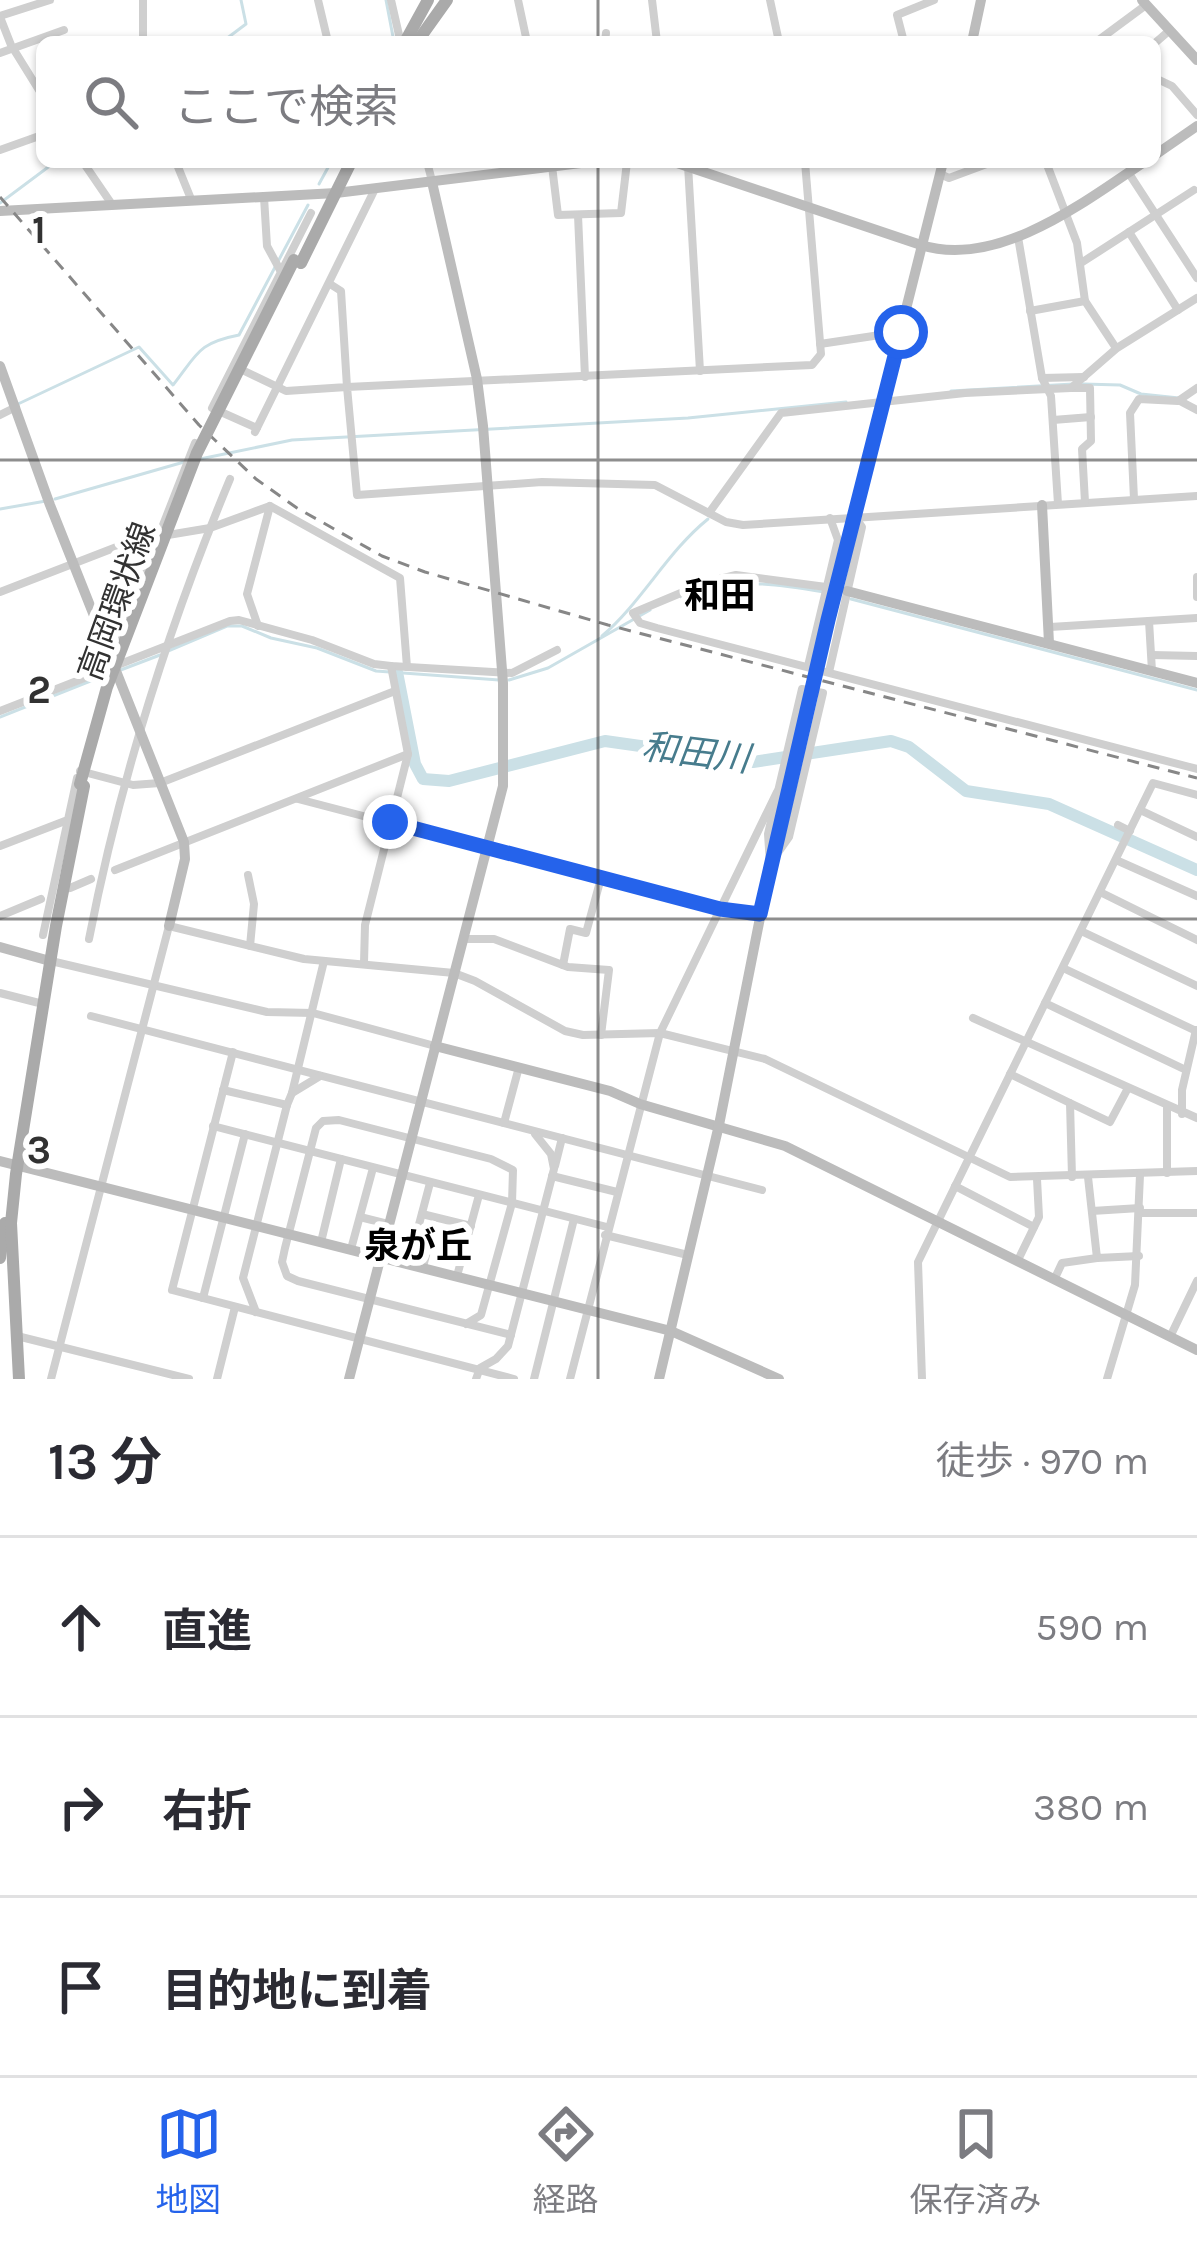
<!DOCTYPE html>
<html lang="ja">
<meta charset="utf-8">
<style>
:root{--surface:#fff;--page:#f2f2f3;--text:#2b2b33;--muted:#7c7c81;--line:#e1e1e2;--accent:#2563eb}
body{margin:0;font-family:Karla,"Noto Sans JP",sans-serif;background:var(--page);color:var(--text)}
.stop{position:absolute;width:36px;height:36px;margin:-27px;border:9px solid #2563eb;border-radius:50%;background:#fff}
.stop.end{background:#2563eb;border-color:#fff;box-shadow:0 3px 12px #0008}
.list{margin:0;padding:0;list-style:none}
h2{display:flex;justify-content:space-between;align-items:center;height:156px;margin:0;padding:0 48px;font-size:51px}
h2 small{font-size:39px;font-weight:400;color:var(--muted)}
.list li{display:grid;grid-template-columns:78px 1fr auto;gap:36px;align-items:center;box-sizing:border-box;height:180px;padding:0 48px;border-top:3px solid var(--line)}
.list b{display:block;font-size:45px;white-space:nowrap}
.list em{font-size:39px;font-style:normal;color:var(--muted)}
.icon{flex:none;width:66px;height:66px;fill:none;stroke:currentColor;stroke-width:2;stroke-linecap:round;stroke-linejoin:round}
.map{position:relative;flex:none;width:1197px;height:1379px;overflow:hidden}
.search{position:absolute;background:var(--surface);box-shadow:0 3px 9px #0004;left:36px;right:36px;top:36px;height:132px;display:flex;align-items:center;gap:30px;box-sizing:border-box;padding:0 42px;border-radius:18px;color:var(--muted);font-size:45px}
.sheet{height:696px;background:var(--surface)}
nav{display:flex;justify-content:space-around;align-items:center;box-sizing:border-box;height:168px;border-top:3px solid var(--line);background:var(--surface);font-size:33px;color:var(--muted)}
nav a{display:grid;justify-items:center;gap:6px}
nav .on{color:var(--accent)}
.map>svg:first-child{display:block}
.lines{fill:none;stroke-linecap:round;stroke-linejoin:round}
.stream{stroke:#cbe0e6;stroke-width:3}
.river{stroke:#cbe0e6;stroke-width:12}
.street{stroke:#cfcfcf;stroke-width:8}
.secondary{stroke:#bcbcbc;stroke-width:10}
.primary{stroke:#aaa;stroke-width:12}
.rail{stroke:#878787;stroke-width:3;stroke-dasharray:12 9;stroke-linecap:butt}
.secondary-bridge{stroke:#bcbcbc;stroke-width:10}
.primary-bridge{stroke:#aaa;stroke-width:12}
.route{stroke:#2563eb;stroke-width:15}
.grid{fill:none;stroke:#323232;stroke-width:3;stroke-opacity:0.55}
.labels{text-anchor:middle;stroke-width:12;stroke-linejoin:round;paint-order:stroke}
.street-label{font-size:33px;fill:#323232;stroke:#fff}
.neighbourhood-label{font-size:36px;font-weight:bold;fill:#000;stroke:#fff}
.water-label{font-size:36px;font-style:italic;fill:#477c8d;stroke:#fff}
.grid-label{font-size:39px;text-anchor:middle;font-weight:bold;fill:#323232;stroke:#fff;stroke-width:12;stroke-linejoin:round;paint-order:stroke}
</style>
<div class="map">
<svg width="1197" height="1379" viewBox="0 0 1197 1379">
<rect width="100%" height="100%" fill="#fff"/>
<g class="lines">
<g class="stream">
<polyline points="386,0 394,42"/>
<polyline points="222,42 246,24 241,0"/>
<polyline points="319,184 331,162"/>
<polyline points="0,203 55,162"/>
<polyline points="1083,384 1120,385 1141,394 1179,398"/>
<polyline points="951,391 1073,384"/>
<path d="M18 404 139 347 173 385C198 353 198 343 239 335L308 205"/>
<polyline points="200,459 292,440 688,418 846,402"/>
<polyline points="55,499 184,462"/>
<polyline points="0,509 46,501"/>
<path d="M681 597C730 577 773 583 824 592"/>
<polyline points="851,599 1197,690"/>
<path d="M602 636C642 602 667 552 708 519"/>
<polyline points="168,651 227,626 242,626 271,638 317,648 376,671 499,680"/>
<polyline points="118,671 160,655"/>
<polyline points="509,680 548,668 650,610"/>
<polyline points="0,717 103,676"/>
</g>
<polyline class="river" points="397,672 415,764 423,779 449,781 605,741 753,762 891,741 909,747 966,791 1049,804 1197,870"/>
<g class="street">
<polyline points="143,0 143,42"/>
<polyline points="318,0 328,42"/>
<polyline points="391,0 399,35"/>
<polyline points="518,0 527,42"/>
<polyline points="652,0 657,42"/>
<polyline points="770,0 779,42"/>
<polyline points="0,16 50,0"/>
<polyline points="0,17 11,45 42,95"/>
<polyline points="605,42 606,33"/>
<polyline points="904,42 897,15 934,0"/>
<polyline points="1096,42 1146,5"/>
<polyline points="1155,43 1170,30"/>
<polyline points="0,53 64,30"/>
<polyline points="1155,78 1172,86 1197,115"/>
<polyline points="0,150 42,135"/>
<polyline points="83,162 111,203"/>
<polyline points="176,162 191,199"/>
<polyline points="427,162 432,181"/>
<polyline points="805,162 821,354 812,365 347,387 357,495 542,482 655,485 726,522 743,525 1197,496"/>
<polyline points="1046,162 1077,243 1085,301"/>
<polyline points="688,165 700,371"/>
<polyline points="552,166 558,215 621,213 627,162"/>
<polyline points="1128,172 1197,278"/>
<polyline points="940,174 949,178 992,162"/>
<polyline points="264,197 267,246 280,270"/>
<polyline points="578,215 585,377"/>
<polyline points="1129,232 1178,310"/>
<polyline points="1018,237 1042,378 1051,396 1058,504"/>
<polyline points="1081,263 1194,190"/>
<polyline points="1030,311 1085,301 1116,348"/>
<polyline points="820,344 900,332"/>
<polyline points="236,367 286,391 347,387 341,291 330,284"/>
<polyline points="1042,378 1084,377"/>
<polyline points="1071,388 1090,388 1091,441 1082,449 1085,502"/>
<polyline points="1180,401 1197,410"/>
<polyline points="0,415 16,407"/>
<polyline points="1053,420 1091,417"/>
<polyline points="257,428 212,408 311,213"/>
<polyline points="255,432 375,189"/>
<polyline points="1134,499 1130,413 1139,399 1178,401 1197,388"/>
<polyline points="270,506 400,578 407,667"/>
<polyline points="709,513 781,413 965,393 1071,388 1117,348 1197,298"/>
<polyline points="1197,577 1197,597"/>
<polyline points="826,587 736,575 707,582 633,613 640,623 657,628 1197,769"/>
<polyline points="0,592 132,541 210,528 270,506 247,594 258,626"/>
<polyline points="1149,621 1152,671"/>
<polyline points="1050,627 1197,618"/>
<polyline points="113,653 195,443"/>
<polyline points="1152,655 1197,656"/>
<polyline points="808,666 838,540 830,518"/>
<polyline points="829,672 862,527 855,517"/>
<polygon points="802,689 823,693 789,837 770,864 768,834"/>
<polyline points="0,711 230,621 239,620 312,640 374,664 391,666 512,673 557,650"/>
<polyline points="80,771 133,785 160,783 395,691"/>
<polyline points="298,799 720,909 760,914"/>
<polyline points="1140,810 1197,837"/>
<polyline points="1118,825 1130,831"/>
<polyline points="0,846 65,821"/>
<polyline points="1116,860 1197,896"/>
<polyline points="115,870 408,754"/>
<polyline points="248,875 254,904 250,946"/>
<polyline points="70,888 91,879"/>
<polyline points="1100,892 1197,940"/>
<polyline points="0,916 41,899"/>
<polyline points="1081,931 1197,986"/>
<polyline points="43,935 77,778"/>
<path d="M89 939C120 780 168 628 230 479"/>
<polyline points="463,939 494,939 568,967 609,970 601,1035"/>
<polyline points="51,961 267,1012 313,1013 435,1046"/>
<polyline points="364,963 365,925 408,754 391,666"/>
<polyline points="563,965 570,929 586,933 601,878"/>
<polyline points="1063,968 1196,1031"/>
<polyline points="0,993 43,1004"/>
<polyline points="1045,1003 1186,1070"/>
<polyline points="91,1016 762,1190"/>
<polyline points="973,1018 1197,1118"/>
<polyline points="233,1052 172,1290 514,1379"/>
<polyline points="1010,1074 1070,1103"/>
<polyline points="223,1090 287,1105"/>
<polyline points="292,1093 324,961"/>
<polyline points="1182,1114 1182,1090 1196,1030"/>
<polyline points="504,1123 519,1067"/>
<polyline points="213,1126 607,1227"/>
<polyline points="555,1166 562,1138"/>
<polyline points="1167,1173 1167,1108"/>
<polyline points="552,1176 617,1192"/>
<polyline points="1072,1177 1070,1103 1110,1122 1128,1088"/>
<polyline points="1088,1177 1097,1258 1139,1256"/>
<polyline points="955,1186 1034,1227"/>
<polyline points="1092,1211 1140,1208"/>
<polyline points="1140,1213 1197,1213"/>
<polyline points="422,1214 471,1226"/>
<polyline points="360,1217 388,1224"/>
<polyline points="605,1235 688,1255"/>
<polyline points="321,1242 341,1159"/>
<polyline points="351,1249 373,1168"/>
<polyline points="1018,1260 1039,1217 1037,1179"/>
<polyline points="423,1267 430,1239 417,1232 430,1183"/>
<polyline points="457,1276 479,1195"/>
<polyline points="1055,1278 1062,1263 1097,1258"/>
<polyline points="203,1298 245,1134"/>
<polyline points="256,1312 243,1278 287,1105 292,1093 320,1076"/>
<polyline points="466,1324 481,1315 512,1203 513,1170 491,1159 339,1120 323,1121 316,1128 285,1248 282,1262 287,1276 298,1281 511,1335"/>
<polyline points="17,1336 189,1379"/>
<polyline points="1170,1337 1197,1281"/>
<polyline points="51,1379 169,926 304,959 454,973 475,981 565,1031 583,1035 660,1033 765,1059 1010,1177 1197,1171"/>
<polyline points="217,1379 235,1307"/>
<polyline points="476,1379 480,1368 496,1359 508,1346 554,1169 551,1154 535,1134"/>
<polyline points="534,1379 574,1219"/>
<polyline points="570,1379 660,1033 777,792"/>
<polyline points="922,1379 918,1262 1153,783 1197,795"/>
<polyline points="1107,1379 1135,1285 1140,1175"/>
</g>
<g class="secondary">
<polyline points="1142,0 1197,60"/>
<polyline points="972,42 981,0"/>
<polyline points="1155,155 1197,126"/>
<path d="M674 162 921 245C997 269 1083 203 1144 162"/>
<polyline points="0,211 336,193 589,162"/>
<polyline points="0,366 50,505 184,842 185,859 169,926"/>
<polyline points="1042,505 1049,643"/>
<polyline points="847,591 1197,683"/>
<polyline points="828,619 943,162"/>
<polyline points="0,947 50,961"/>
<polyline points="435,1046 610,1091 640,1104 785,1146 1197,1350"/>
<polyline points="0,1161 671,1331 779,1379"/>
<polyline points="349,1379 503,786 503,683 483,426 477,379 432,182"/>
<polyline points="659,1379 719,1125 774,847"/>
</g>
<g class="primary">
<polyline points="405,42 428,0"/>
<polyline points="417,42 447,0"/>
<polyline points="301,263 351,162"/>
<polyline points="0,1258 5,1223"/>
<polyline points="19,1379 11,1223 16,1174 56,926 84,786"/>
</g>
<polyline class="rail" points="0,197 199,425 256,479 297,508 382,556 425,572 608,625 1197,778"/>
<polyline class="secondary-bridge" points="774,847 828,619"/>
<polyline class="primary-bridge" points="80,784 107,687 197,453 294,260"/>
</g>
<g class="lines">
<polyline class="route" points="390,822 720,909 760,914 828,620 901,332"/>
</g>
<path class="grid" d="M598 0V42M598 162V1379M0 460H1197M0 919H1197"/>
<g class="labels">
<g class="street-label">
<text transform="translate(116 601) rotate(-70)" y="12">高岡環状線</text>
</g>
<g class="neighbourhood-label">
<text x="720" y="608">和田</text>
<text x="418" y="1258">泉が丘</text>
</g>
<g class="water-label">
<text transform="translate(696 752) rotate(7)" y="13">和田川</text>
</g>
</g>
<g class="grid-label">
<text x="39" y="243">1</text>
<text x="39" y="703">2</text>
<text x="39" y="1163">3</text>
</g>
</svg>
<div class="stop" style="left:901px;top:332px"></div>
<div class="stop end" style="left:390px;top:822px"></div>
<div class="search"><svg class="icon" aria-label="search" viewBox="0 0 24 24"><circle cx="10" cy="10" r="6"/><path d="M15 15l6 6"/></svg>ここで検索</div>
</div>
<section class="sheet">
<h2>13 分<small>徒歩 · 970 m</small></h2>
<ul class="list">
<li><svg class="icon" aria-label="ahead" viewBox="0 0 24 24"><path d="M12 20V5M6 11l6-6 6 6"/></svg><div><b>直進</b></div><em>590 m</em></li>
<li><svg class="icon" aria-label="right" viewBox="0 0 24 24"><path d="M7 20v-9h11M14 6l5 5-5 5"/></svg><div><b>右折</b></div><em>380 m</em></li>
<li><svg class="icon" aria-label="arrive" viewBox="0 0 24 24"><path d="M6 21V4h12l-3 4 3 4H6"/></svg><div><b>目的地に到着</b></div></li>
</ul>
</section>
<nav>
<a class="on"><svg class="icon" aria-label="map" viewBox="0 0 24 24"><path d="M3 6l6-2 6 2 6-2v14l-6 2-6-2-6 2zM9 4v14M15 6v14"/></svg>地図</a>
<a><svg class="icon" aria-label="directions" viewBox="0 0 24 24"><path d="M12 3l9 9-9 9-9-9zM9 14v-3h6M13 9l2 2-2 2"/></svg>経路</a>
<a><svg class="icon" aria-label="saved" viewBox="0 0 24 24"><path d="M7 4h10v16l-5-4-5 4z"/></svg>保存済み</a>
</nav>
